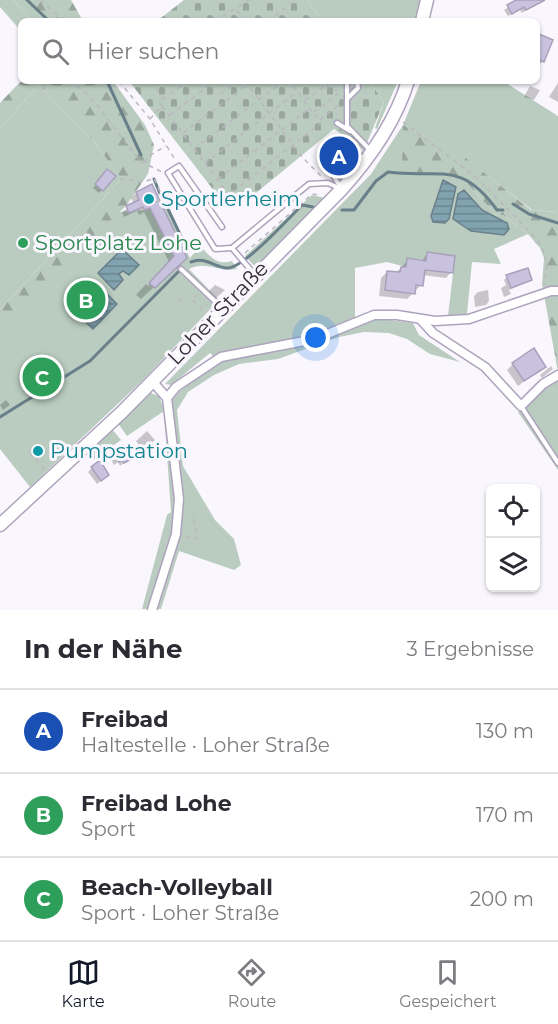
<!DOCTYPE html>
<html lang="de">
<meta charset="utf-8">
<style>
:root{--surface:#fff;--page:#f2f2f3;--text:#2b2b33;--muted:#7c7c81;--line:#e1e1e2;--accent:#111827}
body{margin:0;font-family:Montserrat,sans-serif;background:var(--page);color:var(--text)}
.controls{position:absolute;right:18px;bottom:18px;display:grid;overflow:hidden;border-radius:9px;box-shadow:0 2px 4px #0004}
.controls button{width:54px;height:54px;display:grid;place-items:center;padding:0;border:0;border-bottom:2px solid var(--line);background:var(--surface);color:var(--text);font:30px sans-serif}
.you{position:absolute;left:316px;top:338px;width:21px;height:21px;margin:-15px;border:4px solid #fff;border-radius:50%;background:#1a73e8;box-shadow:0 0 0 9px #1a73e833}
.badge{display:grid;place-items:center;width:39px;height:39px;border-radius:50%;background:var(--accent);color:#fff;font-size:20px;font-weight:700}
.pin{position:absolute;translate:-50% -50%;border:3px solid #fff;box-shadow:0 2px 6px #0006}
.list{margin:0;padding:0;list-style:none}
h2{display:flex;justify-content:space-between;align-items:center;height:78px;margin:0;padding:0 24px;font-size:26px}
h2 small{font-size:20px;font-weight:400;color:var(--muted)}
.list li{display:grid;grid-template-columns:39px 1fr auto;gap:18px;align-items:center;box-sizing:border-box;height:84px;padding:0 24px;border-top:2px solid var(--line)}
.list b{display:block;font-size:22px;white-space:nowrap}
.list p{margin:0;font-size:20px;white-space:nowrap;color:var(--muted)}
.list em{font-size:20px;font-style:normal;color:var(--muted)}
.icon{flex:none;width:33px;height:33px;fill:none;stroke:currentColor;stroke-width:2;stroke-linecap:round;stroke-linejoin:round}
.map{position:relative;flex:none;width:558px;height:610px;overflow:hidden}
.search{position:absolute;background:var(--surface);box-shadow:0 2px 4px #0004;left:18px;right:18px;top:18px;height:66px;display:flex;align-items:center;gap:15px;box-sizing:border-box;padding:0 21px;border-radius:9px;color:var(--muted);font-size:22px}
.sheet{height:330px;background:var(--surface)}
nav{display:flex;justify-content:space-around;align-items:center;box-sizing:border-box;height:84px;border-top:2px solid var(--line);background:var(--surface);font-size:16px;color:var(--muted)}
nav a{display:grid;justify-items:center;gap:3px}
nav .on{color:var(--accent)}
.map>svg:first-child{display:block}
.grass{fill:#baccc0}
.forest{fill:url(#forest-firs)}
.cemetery{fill:url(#cemetery-stones)}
.water{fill:url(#water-rules);stroke:#69808b;stroke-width:1.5}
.shadow{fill:#0003}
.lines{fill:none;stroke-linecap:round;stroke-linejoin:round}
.stream{stroke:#69808b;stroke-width:3}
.building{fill:#c9c2de;stroke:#a8a1bc;stroke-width:1.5}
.lane-casing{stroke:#aea3bd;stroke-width:7}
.street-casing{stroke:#aea3bd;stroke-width:11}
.secondary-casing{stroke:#aea3bd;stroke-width:15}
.path{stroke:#bab7bf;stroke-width:1.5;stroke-dasharray:4.5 4.5;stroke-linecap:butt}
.lane{stroke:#fff;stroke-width:4}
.street{stroke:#fff;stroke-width:8}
.secondary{stroke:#fff;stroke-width:12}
.culture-dot{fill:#0f9aa8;stroke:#f9f7fd;stroke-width:2}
.leisure-dot{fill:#2e9e5b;stroke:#f9f7fd;stroke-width:2}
.labels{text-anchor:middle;stroke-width:6;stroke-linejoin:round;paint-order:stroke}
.culture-label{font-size:21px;fill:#0d838f;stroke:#f9f7fd;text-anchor:start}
.leisure-label{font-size:21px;fill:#27864d;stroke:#f9f7fd;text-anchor:start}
.street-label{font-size:21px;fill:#322d38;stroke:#f9f7fd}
</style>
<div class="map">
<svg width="558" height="610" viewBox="0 0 558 610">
<defs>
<pattern id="forest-firs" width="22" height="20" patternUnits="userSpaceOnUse" patternTransform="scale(1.5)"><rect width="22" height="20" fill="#baccc0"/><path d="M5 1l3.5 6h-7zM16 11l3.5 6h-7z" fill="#98a69d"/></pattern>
<pattern id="cemetery-stones" width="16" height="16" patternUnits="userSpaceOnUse" patternTransform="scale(1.5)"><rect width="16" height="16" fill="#baccc0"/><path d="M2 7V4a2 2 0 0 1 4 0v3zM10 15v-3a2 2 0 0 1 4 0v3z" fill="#98a69d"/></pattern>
<pattern id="water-rules" width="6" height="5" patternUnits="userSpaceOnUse" patternTransform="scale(1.5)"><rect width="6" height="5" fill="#81a3af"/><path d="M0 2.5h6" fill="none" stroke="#6a858f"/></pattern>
</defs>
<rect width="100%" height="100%" fill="#f9f7fd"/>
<g class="grass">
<polygon points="0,0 13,0 33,21 21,21 21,31 0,7"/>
<polygon points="307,0 420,0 415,21 323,21"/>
<polygon points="369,81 398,81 377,129 375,128 384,102"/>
<polygon points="421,81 503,81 558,116 558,212 532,210 461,155 403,125 442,175 463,179 497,216 503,215 528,234 494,249 501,264 472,262 467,314 448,316 455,256 427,252 425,260 408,258 406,267 387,262 355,268 355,318 362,322 375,318 413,323 419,335 460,362 430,354 407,339 389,333 364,332 339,337 278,359 239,364 214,375 188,392 177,410 183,466 215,520 234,539 241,565 234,570 179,551 161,609 142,609 167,515 171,512 164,411 127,436 117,422 148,392 159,396 164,410 180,391 219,362 210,353 171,385 165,384 371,174 403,125"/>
<polygon points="38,85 95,143 121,179 0,310 0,129"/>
<polygon points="312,195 325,198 256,268 245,256"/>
<path d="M163 202 190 258 200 246C210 256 217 266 232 261L237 269C219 273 207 260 189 269L219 300 145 378 30 487 0 449V320L118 212 144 210Z"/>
<polygon points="558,377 558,470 518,412 545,385"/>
<polygon points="111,428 121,440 93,460 86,452"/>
</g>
<g class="forest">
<polygon points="13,0 71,0 83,21 33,21"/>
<polygon points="21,81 113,81 145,125 154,145 148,174 126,206 0,325 0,310 121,179 95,143 38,85 0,129 0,103"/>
<polygon points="403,125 462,155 531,210 558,212 558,372 542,284 544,258 540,248 528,234 503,215 497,216 463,179 416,172 402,163"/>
</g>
<g class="cemetery">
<polygon points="184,0 307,0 323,21 157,21"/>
<polygon points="129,81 369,81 384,102 364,150 334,129 256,193 222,201"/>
</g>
<g class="water">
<polygon points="443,180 456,187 449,219 445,223 433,222 431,216"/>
<polygon points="464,190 482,210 507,223 509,229 504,235 471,231 453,219 458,194"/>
<polygon points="122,249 139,265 129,275 123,271 119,274 123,280 114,290 98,273"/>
<polygon points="101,288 117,304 93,329 71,308 75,297 87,301"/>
</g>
<g class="shadow">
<polygon points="519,0 543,0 522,13 520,10 508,16 504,10"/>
<polygon points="539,36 543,61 537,67 537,38"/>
<polygon points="558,83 558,102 549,97"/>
<polygon points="530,86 540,90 534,100 524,97"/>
<polygon points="104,175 102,190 99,193 93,188"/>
<polygon points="151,186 185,258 141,299 136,295 146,284 148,286 169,262 144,212 139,215 137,211 124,217 122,212 134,204 131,198 136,193"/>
<polygon points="427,254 451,272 446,278 422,275 421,285 407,299 379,296 381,278 387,272 396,273 408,260 421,262"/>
<polygon points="507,277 531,280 509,290 511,294 504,297 501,288 506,285 504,280"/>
<polygon points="215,285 225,290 214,300 207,293"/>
<polygon points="488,290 489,301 486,305 475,307 474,296 478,292"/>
<polygon points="513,364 544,366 518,386 507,370"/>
<polygon points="551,366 553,369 542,378 540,375"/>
<polygon points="6,400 10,405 3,410 0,405"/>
<polygon points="147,431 155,440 143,451 136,441"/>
<polygon points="38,448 41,452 34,457 32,453"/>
<polygon points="113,452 130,458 120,466 118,462 114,465 109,456"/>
<polygon points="92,468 103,479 97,484 88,472"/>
</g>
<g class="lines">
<g class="stream">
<polyline points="27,0 49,21"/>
<polyline points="107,81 141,155"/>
<polyline points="154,179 160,194"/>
<polyline points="513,204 529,214 558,223"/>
<polyline points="168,209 186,247"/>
<path d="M342 210H354L376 181 388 172C439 179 460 159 497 210H503"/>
<path d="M191 262C205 256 214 267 227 268 243 269 289 218 302 205L313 207"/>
<polyline points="0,417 90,361 179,271"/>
</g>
</g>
<g class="building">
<polygon points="516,0 545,0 526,10 524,7 512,14 507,5"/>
<polygon points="539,34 553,40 544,62 537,59"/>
<polygon points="107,169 116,176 103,191 95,184"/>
<polygon points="152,184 187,258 155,288 149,283 174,256 150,208 145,210 143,207 129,213 126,206 139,200 136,192"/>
<polygon points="427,252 455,256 453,273 425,270 423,286 416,285 415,294 385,290 387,271 400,272 401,267 406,267 407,258 426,261"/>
<polygon points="528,268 532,280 511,288 506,275"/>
<polygon points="534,348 546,367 524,381 512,363"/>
<polygon points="122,445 132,459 124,463 122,460 119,462 112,451"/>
<polygon points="100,460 109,475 101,481 91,467"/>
</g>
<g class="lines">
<g class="lane-casing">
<g id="lane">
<polyline points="347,81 347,126 370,150"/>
<polyline points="348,98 358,88 357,81"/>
<polyline points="337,123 350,131"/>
<polyline points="340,186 334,177 339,156 351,151 364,159"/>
<polyline points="222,227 179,166 168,173 215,249 232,248"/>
<polyline points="181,269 221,307"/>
<polyline points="255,275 232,248 309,184 328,183 341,189"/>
<polyline points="521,406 558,463"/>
</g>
</g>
<g class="street-casing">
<g id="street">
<polyline points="421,320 433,333 485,367 521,406 543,384 558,375"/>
<polyline points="152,381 167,398 179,499 176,534 152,610"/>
<polyline points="167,398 176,387 221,357 315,339 374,315 397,315 435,321 469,319 551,291 558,291"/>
</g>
</g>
<g class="secondary-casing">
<g id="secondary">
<polyline points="422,21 427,0"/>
<path d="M0 525 121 413 341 190C370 158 395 123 408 81"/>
</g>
</g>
<g class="path">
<polyline points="41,0 63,21"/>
<polyline points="237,10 245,21"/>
<polyline points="215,21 249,0"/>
<polyline points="268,21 296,0"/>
<polyline points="70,81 90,96 140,161 162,172"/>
<polyline points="119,81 150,119 176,161"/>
<polyline points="152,81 163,99"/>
<polyline points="245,81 302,157 321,176"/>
<polyline points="326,86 338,91"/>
<polyline points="42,90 54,81"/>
<polyline points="221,94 239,81"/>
<polyline points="305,100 332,81"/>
<polyline points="162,106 229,195 321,123 289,81"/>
<polyline points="314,112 340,92"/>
<polyline points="170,115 215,81"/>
<polyline points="150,119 162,106 159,102 188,81"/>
<polyline points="320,120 340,104"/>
<polyline points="403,122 477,178 531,233 542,246 547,264 544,285"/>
<polyline points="183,133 252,81"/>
<polyline points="194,149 284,81"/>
<polyline points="145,163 149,156 166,146"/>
<polyline points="205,163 297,92"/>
<polyline points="120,179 144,182 154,178 163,199"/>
<polyline points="218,179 309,109"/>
<polyline points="156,202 163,199 173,202"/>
<polyline points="185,253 202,244"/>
<polyline points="245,253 312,194 319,195"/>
<polyline points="198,294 192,300 202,309 207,304"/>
<polyline points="179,301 187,294"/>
<polyline points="30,453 45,470"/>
<polyline points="37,459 43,454"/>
<polyline points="186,537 197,539 193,513"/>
</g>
<use href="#lane" class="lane"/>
<use href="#street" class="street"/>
<use href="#secondary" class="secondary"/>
</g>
<g class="culture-dot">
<circle cx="149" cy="199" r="6"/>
<circle cx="38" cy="451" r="6"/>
</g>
<circle class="leisure-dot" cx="23" cy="243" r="6"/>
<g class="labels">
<g class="culture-label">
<text x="161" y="206">Sportlerheim</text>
<text x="50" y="458">Pumpstation</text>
</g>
<g class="leisure-label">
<text x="35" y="250">Sportplatz Lohe</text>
</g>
<g class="street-label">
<text transform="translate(218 313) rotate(-46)" y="7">Loher Straße</text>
</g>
</g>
</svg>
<div class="controls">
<button><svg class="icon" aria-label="locate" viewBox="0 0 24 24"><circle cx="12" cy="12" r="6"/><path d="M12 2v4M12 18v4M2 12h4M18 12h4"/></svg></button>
<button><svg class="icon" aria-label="layers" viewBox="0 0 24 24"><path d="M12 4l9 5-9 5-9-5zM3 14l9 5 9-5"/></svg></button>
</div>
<div class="you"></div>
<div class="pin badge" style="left:339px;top:156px;background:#1a4fb4">A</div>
<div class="pin badge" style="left:86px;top:300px;background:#2e9e5b">B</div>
<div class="pin badge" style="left:42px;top:377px;background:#2e9e5b">C</div>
<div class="search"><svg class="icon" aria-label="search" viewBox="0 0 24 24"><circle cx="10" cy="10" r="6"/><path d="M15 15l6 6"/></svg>Hier suchen</div>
</div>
<section class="sheet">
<h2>In der Nähe<small>3 Ergebnisse</small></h2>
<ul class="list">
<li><span class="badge" style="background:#1a4fb4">A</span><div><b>Freibad</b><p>Haltestelle · Loher Straße</p></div><em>130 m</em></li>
<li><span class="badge" style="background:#2e9e5b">B</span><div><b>Freibad Lohe</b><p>Sport</p></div><em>170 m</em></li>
<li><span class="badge" style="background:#2e9e5b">C</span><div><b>Beach-Volleyball</b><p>Sport · Loher Straße</p></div><em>200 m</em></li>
</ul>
</section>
<nav>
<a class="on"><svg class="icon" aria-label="map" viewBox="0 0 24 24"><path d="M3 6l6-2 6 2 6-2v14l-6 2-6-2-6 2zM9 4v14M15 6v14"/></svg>Karte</a>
<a><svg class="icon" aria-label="directions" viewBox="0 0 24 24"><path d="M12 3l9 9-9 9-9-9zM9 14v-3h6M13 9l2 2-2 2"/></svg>Route</a>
<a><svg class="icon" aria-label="saved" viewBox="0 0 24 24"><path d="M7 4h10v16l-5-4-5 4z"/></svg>Gespeichert</a>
</nav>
